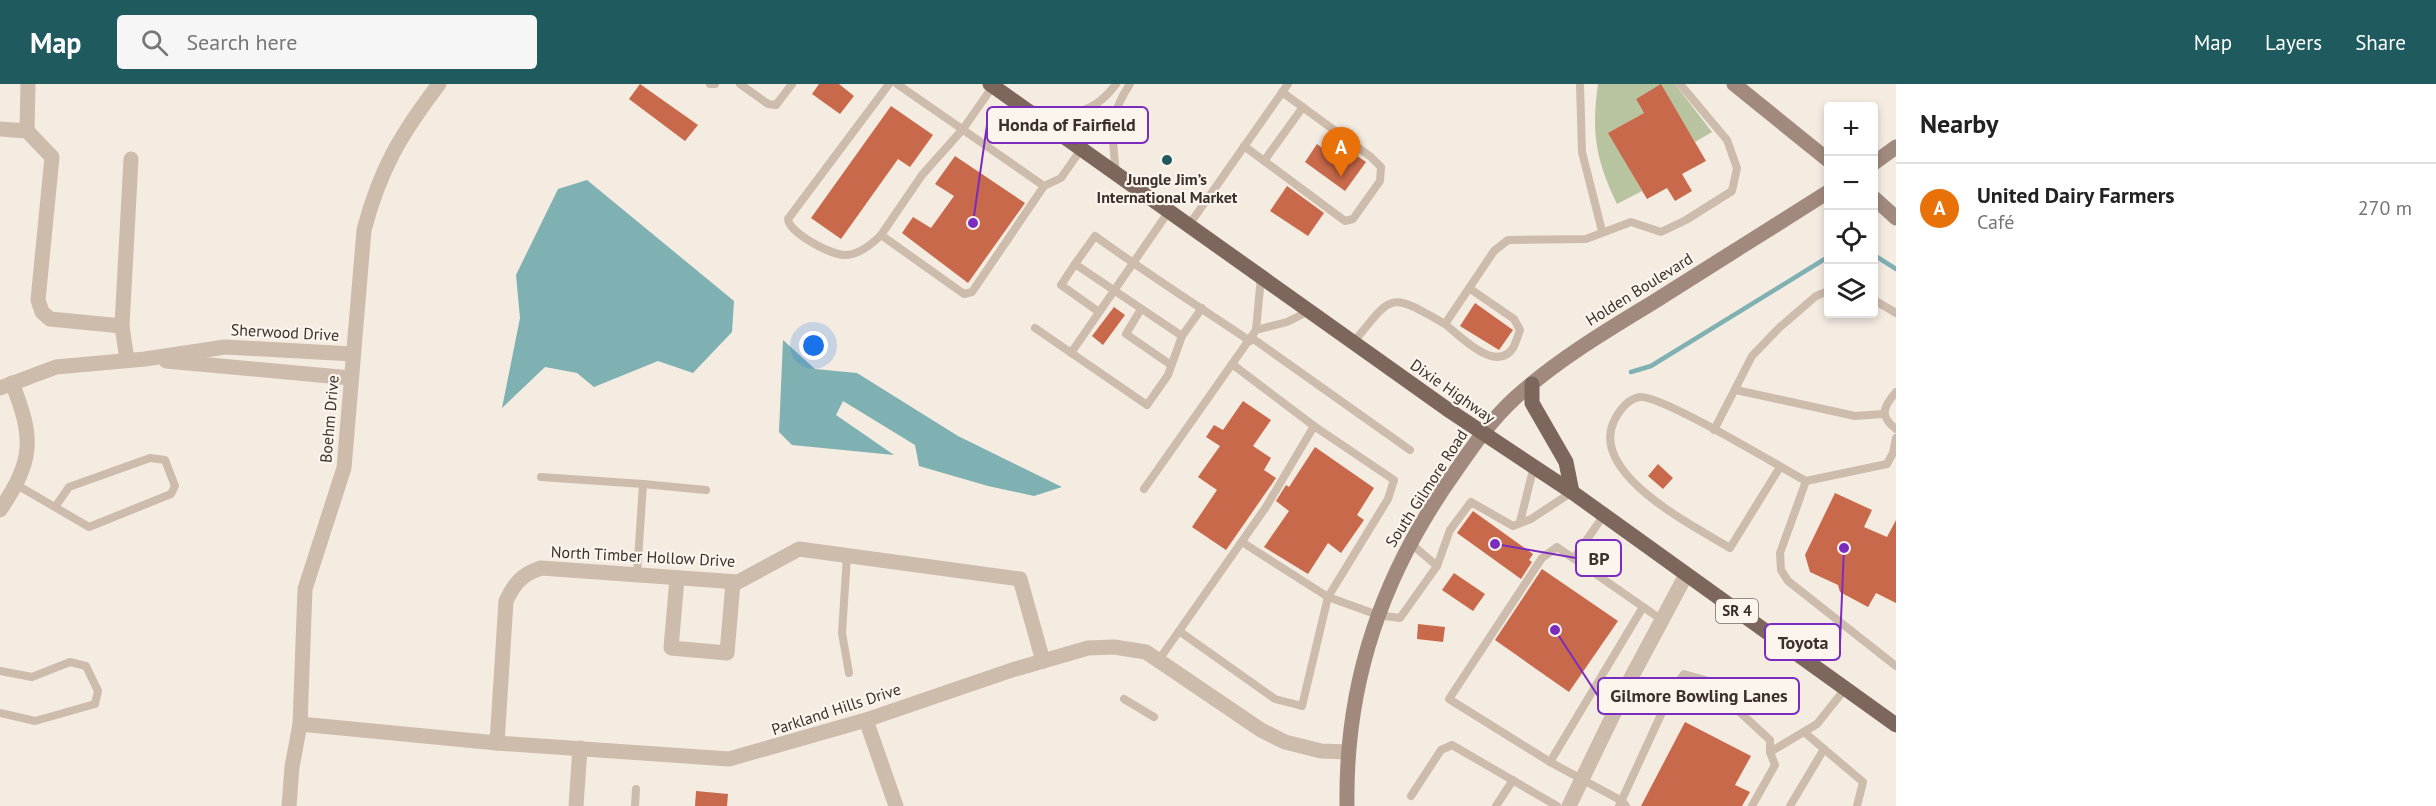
<!DOCTYPE html>
<meta charset="utf-8">
<style>
:root{--surface:#fff;--page:#f6f6f6;--text:#222;--muted:#767676;--line:#e0e0e0;--accent:#1f5a5e}
body{margin:0;font-family:"PT Sans",sans-serif;background:var(--page);color:var(--text)}
.controls{position:absolute;right:18px;top:18px;display:grid;overflow:hidden;border-radius:6px;box-shadow:0 3px 9px #0003}
.controls button{width:54px;height:54px;display:grid;place-items:center;padding:0;border:0;border-bottom:2px solid var(--line);background:var(--surface);color:var(--text);font:30px sans-serif}
.you{position:absolute;left:814px;top:262px;width:21px;height:21px;margin:-15px;border:4px solid #fff;border-radius:50%;background:#1a73e8;box-shadow:0 0 0 9px #1a73e833}
.badge{display:grid;place-items:center;width:39px;height:39px;border-radius:50%;background:var(--accent);color:#fff;font-size:20px;font-weight:700}
.pin{position:absolute;translate:-50% -50px;filter:drop-shadow(0 2px 3px #0008)}
.pin::after{content:'';position:absolute;top:32px;width:21px;height:18px;background:inherit;clip-path:polygon(0 0,100% 0,50% 100%)}
.list{margin:0;padding:0;list-style:none}
h2{display:flex;justify-content:space-between;align-items:center;height:78px;margin:0;padding:0 24px;font-size:26px}
h2 small{font-size:20px;font-weight:400;color:var(--muted)}
.list li{display:grid;grid-template-columns:39px 1fr auto;gap:18px;align-items:center;box-sizing:border-box;height:90px;padding:0 24px;border-top:2px solid var(--line)}
.list b{display:block;font-size:22px;white-space:nowrap}
.list p{margin:0;font-size:20px;white-space:nowrap;color:var(--muted)}
.list em{font-size:20px;font-style:normal;color:var(--muted)}
.icon{flex:none;width:33px;height:33px;fill:none;stroke:currentColor;stroke-width:2;stroke-linecap:round;stroke-linejoin:round}
.map{position:relative;flex:none;width:1896px;height:722px;overflow:hidden}
header{display:flex;align-items:center;gap:36px;box-sizing:border-box;height:84px;padding:0 30px;background:var(--accent);color:#fff}
header strong{font-size:28px}
nav{display:flex;gap:33px;margin-inline-start:auto;font-size:21px}
.search{width:420px;height:54px;background:var(--page);display:flex;align-items:center;gap:15px;box-sizing:border-box;padding:0 21px;border-radius:6px;color:var(--muted);font-size:22px}
main{display:flex}
aside{flex:1;background:var(--surface)}
.map>svg:first-child{display:block}
.green{fill:#b8c4a0}
.water{fill:#7fb0b2}
.lines{fill:none;stroke-linecap:round;stroke-linejoin:round}
.stream{stroke:#7fb0b2;stroke-width:4.5}
.building{fill:#c8694b}
.lane{stroke:#cdbbac;stroke-width:8}
.street{stroke:#cdbbac;stroke-width:15}
.secondary{stroke:#a18a7d;stroke-width:15}
.primary{stroke:#7d675c;stroke-width:15}
.poi-dot{fill:#1f5a5e;stroke:#fbf5ee;stroke-width:2}
.labels{text-anchor:middle;stroke-width:4.5;stroke-linejoin:round;paint-order:stroke}
.shield{fill:#fbf5ee;stroke:#756b66;stroke-width:1.5}
.shield-label{font-size:15px;font-weight:bold;fill:#3b302b}
.poi-label{font-size:16px;font-weight:bold;fill:#3b302b;stroke:#fbf5ee}
.street-label{font-size:16px;fill:#3b302b;stroke:#fbf5ee}
.leader{fill:none;stroke:#7b2cbf;stroke-width:2}
.callout-dot{fill:#7b2cbf;stroke:#fbf5ee;stroke-width:2}
.callout{fill:#fbf5ee;stroke:#7b2cbf;stroke-width:2}
.callout-label{font-size:18px;text-anchor:middle;font-weight:bold;fill:#3b302b}
</style>
<header>
<strong>Map</strong>
<div class="search"><svg class="icon" aria-label="search" viewBox="0 0 24 24"><circle cx="10" cy="10" r="6"/><path d="M15 15l6 6"/></svg>Search here</div>
<nav><a>Map</a><a>Layers</a><a>Share</a></nav>
</header>
<main>
<div class="map">
<svg width="1896" height="722" viewBox="0 0 1896 722">
<rect width="100%" height="100%" fill="#f4ebe1"/>
<path class="green" d="M1598 0H1675L1712 48 1695 58 1661 1 1636 15 1644 29 1609 49 1642 107 1617 120C1596 76 1591 49 1598 0Z"/>
<g class="water">
<polygon points="587,96 734,217 732,248 693,289 658,277 594,303 577,289 545,283 502,324 520,234 516,191 558,105"/>
<polygon points="783,256 815,285 857,289 958,352 1062,403 1034,412 988,402 919,382 915,361 843,317 836,331 894,371 792,361 779,348"/>
</g>
<g class="lines">
<g class="stream">
<polyline points="1874,171 1896,185"/>
<polyline points="1631,288 1651,282 1828,173"/>
</g>
</g>
<g class="building">
<polygon points="640,0 698,41 685,57 629,15"/>
<polygon points="819,0 839,0 854,12 840,30 812,10"/>
<polygon points="1661,0 1706,77 1682,90 1692,107 1675,117 1667,104 1647,115 1608,49 1644,29 1636,15"/>
<polygon points="891,22 933,51 910,83 898,75 841,155 811,134"/>
<polygon points="1334,56 1366,78 1345,107 1305,78 1317,60 1326,67"/>
<polygon points="955,72 1025,119 968,199 902,149 913,133 931,144 954,112 935,100"/>
<polygon points="1287,102 1324,129 1308,152 1270,127"/>
<polygon points="1475,219 1513,246 1499,266 1460,242"/>
<polygon points="1114,223 1125,231 1103,261 1092,252"/>
<polygon points="1243,317 1271,336 1253,362 1271,374 1264,386 1276,394 1226,466 1192,443 1217,406 1198,393 1220,362 1206,353 1214,341 1223,346"/>
<polygon points="1315,363 1374,404 1357,431 1364,436 1341,469 1328,459 1308,490 1264,463 1289,427 1276,417 1286,401 1289,403"/>
<polygon points="1658,380 1673,394 1663,405 1648,392"/>
<polygon points="1835,409 1872,426 1864,443 1887,453 1896,436 1896,519 1876,509 1868,523 1840,508 1838,501 1810,488 1805,471"/>
<polygon points="1473,427 1533,470 1529,476 1532,478 1521,495 1457,449"/>
<polygon points="1542,485 1618,537 1569,608 1495,556"/>
<polygon points="1454,489 1485,510 1473,527 1442,506"/>
<polygon points="1418,540 1445,543 1443,558 1417,555"/>
<polygon points="1685,638 1751,672 1735,701 1750,708 1742,722 1641,722"/>
<polygon points="696,707 728,710 727,722 695,722"/>
</g>
<g class="lines">
<g class="lane">
<polyline points="710,0 715,0"/>
<polyline points="740,0 768,20 776,21 792,0"/>
<polyline points="897,0 1044,102 1061,94 1082,64"/>
<polyline points="1580,0 1582,68 1602,147"/>
<polyline points="993,2 963,45 922,91 881,151 964,210 972,208 1044,102"/>
<path d="M1029 25C1068 30 1090 35 1116 0"/>
<polyline points="1244,62 1345,137 1353,135 1380,97 1381,83 1371,73 1282,8"/>
<polyline points="1264,77 1303,23"/>
<path d="M1116 88C1112 52 1108 32 1130 0"/>
<polyline points="1189,141 1288,0"/>
<path d="M881 151C872 160 859 171 845 171 831 171 789 149 788 135L889 0"/>
<polyline points="1075,180 1061,201 1099,228"/>
<polyline points="1874,216 1896,229"/>
<path d="M1202 224 1182 252 1075 180 1095 152C1146 189 1198 222 1250 257"/>
<polyline points="1141,225 1126,250 1171,281"/>
<path d="M1445 240C1460 252 1496 290 1513 264 1516 259 1518 251 1520 246L1514 235 1469 204"/>
<polyline points="1035,244 1147,321 1168,291 1182,252"/>
<polyline points="1256,246 1287,238 1309,227"/>
<polyline points="1252,254 1410,366"/>
<path d="M1353 259C1393 210 1388 207 1445 240L1494 167 1508 156 1586 155 1631 138 1661 148 1686 136 1732 107 1737 84 1727 56 1680 0"/>
<polyline points="1071,269 1169,127"/>
<polyline points="1232,280 1314,342"/>
<polyline points="1736,306 1855,332 1883,330"/>
<path d="M1896 308C1883 323 1879 332 1896 345"/>
<polyline points="1714,346 1752,272 1779,244 1816,212 1828,207"/>
<polyline points="1896,354 1893,369 1887,380 1806,397 1780,469 1781,486 1788,497 1896,582"/>
<path d="M1780 383 1730 464C1694 442 1589 390 1614 337 1619 327 1627 315 1640 313 1662 311 1780 383 1806 397"/>
<polyline points="541,393 643,400 637,491"/>
<polyline points="643,400 706,406"/>
<polyline points="17,401 89,443 171,410 175,402 165,376 150,374 69,403 55,423"/>
<polyline points="1144,405 1256,246 1261,193"/>
<polyline points="1520,438 1534,382"/>
<polyline points="1242,458 1328,513 1378,531 1400,534 1437,482 1450,446 1471,418 1513,442 1531,435 1572,408"/>
<polyline points="1409,458 1437,482"/>
<polyline points="847,472 842,549 849,589"/>
<polyline points="1574,474 1604,431"/>
<polyline points="1643,523 1550,678 1449,615 1542,474 1557,463 1662,536"/>
<polyline points="1158,577 1266,423 1314,342 1394,396 1388,415 1328,513 1302,622 1275,615 1179,547"/>
<polyline points="0,587 32,593 70,578 86,582 98,607 95,620 35,637 0,629"/>
<polyline points="1124,615 1154,633"/>
<polyline points="1804,648 1863,698 1857,722"/>
<polyline points="1770,668 1817,640 1845,605"/>
<polyline points="1550,678 1622,717 1626,722"/>
<polyline points="1411,712 1441,666 1452,661 1557,722"/>
<polyline points="635,722 636,705"/>
<polyline points="1496,722 1513,696"/>
<polyline points="1619,722 1670,611 1684,590 1705,596 1770,656 1770,668 1775,681 1752,722"/>
<polyline points="1790,722 1824,665"/>
</g>
<g class="street">
<polyline points="0,45 27,47 52,73 38,216 42,228 50,235 122,242"/>
<polyline points="27,47 28,0"/>
<polyline points="127,276 122,242 131,75"/>
<polyline points="166,277 351,294"/>
<polyline points="0,304 56,283 145,275 225,263 353,270"/>
<path d="M0 426C34 376 34 354 12 299"/>
<polyline points="677,495 671,564 727,569 733,498"/>
<polyline points="866,636 896,722"/>
<polyline points="300,640 497,659 729,675 866,636 1012,586 1088,564 1114,563 1146,568 1261,646 1285,658 1321,667 1348,668"/>
<path d="M497 659 506 517C514 500 522 490 541 484L738 498 799 465 1020 495 1043 577"/>
<path d="M289 722 292 683 300 640 305 505 344 384 364 146C380 85 401 50 439 0"/>
<polyline points="576,722 580,664"/>
<polyline points="1569,722 1632,592 1686,491"/>
</g>
<g class="secondary">
<polyline points="1734,0 1828,76"/>
<polyline points="1874,79 1896,63"/>
<polyline points="1874,114 1896,134"/>
<path d="M1347 722C1345 597 1383 489 1455 388 1473 362 1491 336 1515 314 1556 277 1604 248 1652 219 1711 182 1769 145 1828 108"/>
</g>
<g class="primary">
<polyline points="990,0 1447,325 1572,408 1896,641"/>
<polyline points="1532,300 1532,319 1566,378 1572,408"/>
</g>
</g>
<circle class="poi-dot" cx="1167" cy="76" r="6"/>
<g class="labels">
<rect class="shield" x="1716" y="515" width="42" height="24" rx="4.5"/>
<g class="shield-label">
<text x="1737" y="532">SR 4</text>
</g>
<g class="poi-label">
<text x="1167" y="101">Jungle Jim’s<tspan x="1167" dy="18">International Market</tspan></text>
</g>
<g class="street-label">
<text transform="translate(1639 205) rotate(-32)" y="6">Holden Boulevard</text>
<text transform="translate(285 248) rotate(3)" y="6">Sherwood Drive</text>
<text transform="translate(1453 307) rotate(35)" y="6">Dixie Highway</text>
<text transform="translate(329 335) rotate(-85)" y="6">Boehm Drive</text>
<text transform="translate(1426 404) rotate(-57)" y="6">South Gilmore Road</text>
<text transform="translate(643 472) rotate(3)" y="6">North Timber Hollow Drive</text>
<text transform="translate(836 625) rotate(-18)" y="6">Parkland Hills Drive</text>
</g>
</g>
<path class="leader" d="M973 139L987 41M1495 460L1576 474M1844 464L1840 558M1555 546L1598 612"/>
<g class="callout-dot">
<circle cx="973" cy="139" r="6"/>
<circle cx="1495" cy="460" r="6"/>
<circle cx="1844" cy="464" r="6"/>
<circle cx="1555" cy="546" r="6"/>
</g>
<g class="callout">
<rect x="987" y="23" width="161" height="36" rx="6"/>
<rect x="1576" y="456" width="45" height="36" rx="6"/>
<rect x="1765" y="540" width="75" height="36" rx="6"/>
<rect x="1598" y="594" width="201" height="36" rx="6"/>
</g>
<g class="callout-label">
<text x="1067" y="47">Honda of Fairfield</text>
<text x="1599" y="481">BP</text>
<text x="1803" y="565">Toyota</text>
<text x="1699" y="618">Gilmore Bowling Lanes</text>
</g>
</svg>
<div class="controls">
<button>+</button>
<button>−</button>
<button><svg class="icon" aria-label="locate" viewBox="0 0 24 24"><circle cx="12" cy="12" r="6"/><path d="M12 2v4M12 18v4M2 12h4M18 12h4"/></svg></button>
<button><svg class="icon" aria-label="layers" viewBox="0 0 24 24"><path d="M12 4l9 5-9 5-9-5zM3 14l9 5 9-5"/></svg></button>
</div>
<div class="you"></div>
<div class="pin badge" style="left:1341px;top:93px;background:#e8710a">A</div>
</div>
<aside>
<h2>Nearby<small></small></h2>
<ul class="list">
<li><span class="badge" style="background:#e8710a">A</span><div><b>United Dairy Farmers</b><p>Café</p></div><em>270 m</em></li>
</ul>
</aside>
</main>
